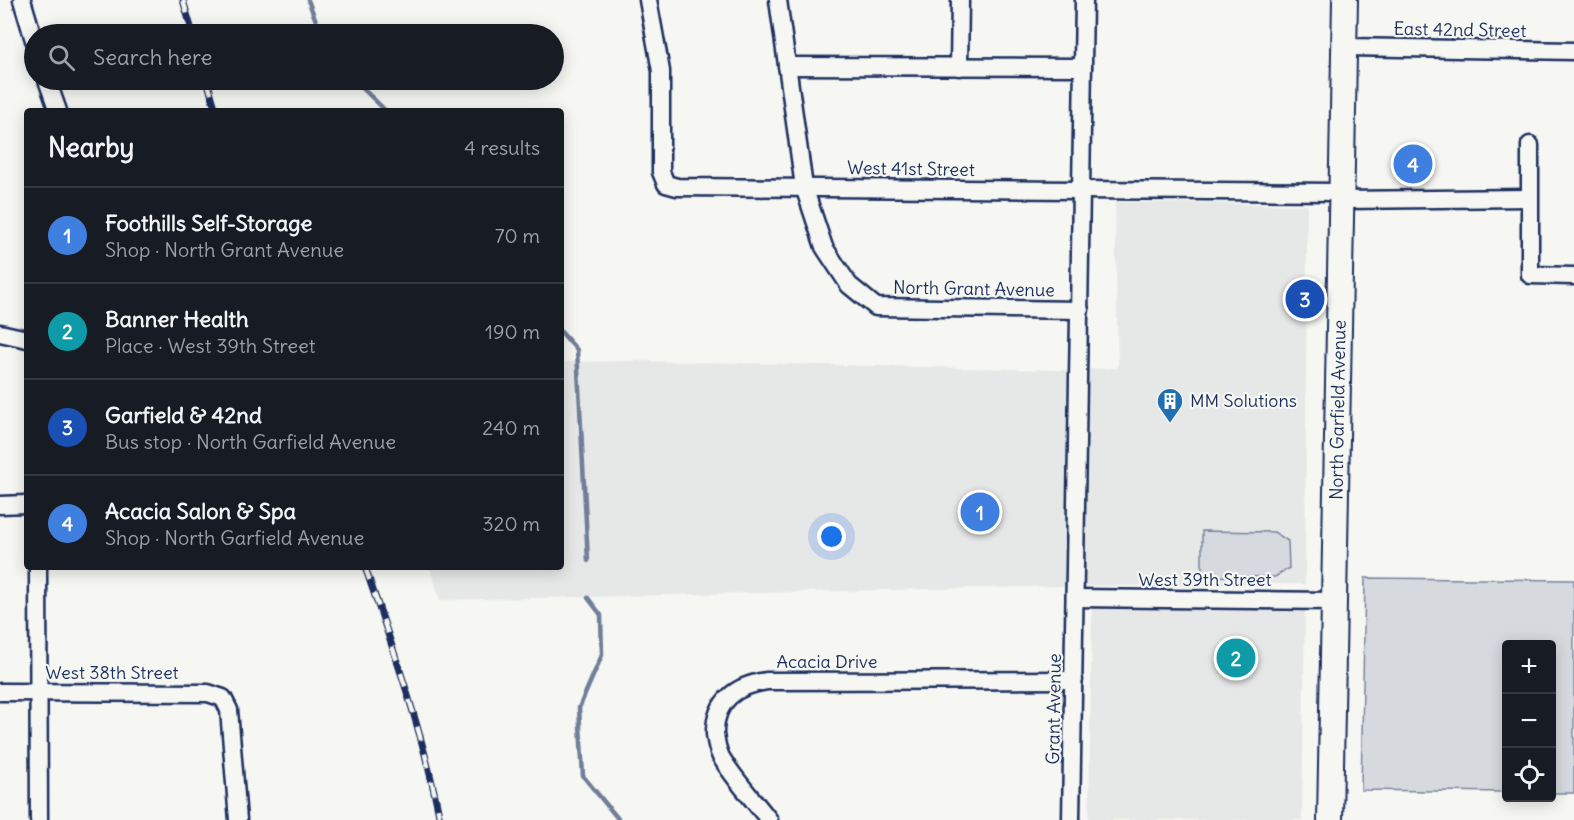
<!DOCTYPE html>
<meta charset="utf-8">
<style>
:root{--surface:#171b24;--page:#20242c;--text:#f1f3f6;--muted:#9ea1a6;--line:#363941;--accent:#d93025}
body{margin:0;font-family:Delius,sans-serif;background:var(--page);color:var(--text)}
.controls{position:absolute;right:18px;bottom:18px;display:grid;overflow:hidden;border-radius:6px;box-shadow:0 3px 15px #0003}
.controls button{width:54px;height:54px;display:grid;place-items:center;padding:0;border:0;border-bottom:2px solid var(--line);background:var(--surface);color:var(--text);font:30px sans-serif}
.you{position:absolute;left:832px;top:537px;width:21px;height:21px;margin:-15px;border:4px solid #fff;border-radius:50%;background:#1a73e8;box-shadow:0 0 0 9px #1a73e833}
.badge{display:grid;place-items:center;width:39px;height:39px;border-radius:50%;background:var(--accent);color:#fff;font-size:20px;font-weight:700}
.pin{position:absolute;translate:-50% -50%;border:3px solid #fff;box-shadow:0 2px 6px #0006}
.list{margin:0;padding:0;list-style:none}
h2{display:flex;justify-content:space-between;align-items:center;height:78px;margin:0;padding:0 24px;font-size:26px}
h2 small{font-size:20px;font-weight:400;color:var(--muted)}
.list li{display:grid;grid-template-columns:39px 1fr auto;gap:18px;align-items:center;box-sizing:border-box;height:96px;padding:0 24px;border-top:2px solid var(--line)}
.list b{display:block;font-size:22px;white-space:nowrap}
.list p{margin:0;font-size:20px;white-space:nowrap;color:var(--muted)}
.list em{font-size:20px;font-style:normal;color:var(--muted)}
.icon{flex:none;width:33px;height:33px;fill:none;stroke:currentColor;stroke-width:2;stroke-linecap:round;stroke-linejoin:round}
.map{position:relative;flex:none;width:1574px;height:820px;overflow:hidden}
.search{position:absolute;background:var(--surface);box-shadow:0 3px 15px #0003;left:24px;top:24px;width:540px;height:66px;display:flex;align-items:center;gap:15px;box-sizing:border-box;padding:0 21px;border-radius:33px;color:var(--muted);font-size:22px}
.panel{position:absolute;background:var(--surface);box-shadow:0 3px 15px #0003;left:24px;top:108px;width:540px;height:462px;border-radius:6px}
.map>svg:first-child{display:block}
.built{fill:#e6e7e7}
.green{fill:#d6d9dd;stroke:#78849e;stroke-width:1.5}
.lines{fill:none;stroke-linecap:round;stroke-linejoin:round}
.stream{stroke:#717e99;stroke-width:4.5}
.minor-casing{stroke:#1b2f5e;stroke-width:21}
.highway-casing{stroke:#1b2f5e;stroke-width:28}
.minor{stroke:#f6f6f2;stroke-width:16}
.highway{stroke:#f6f6f2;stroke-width:24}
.rail-casing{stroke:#1b2f5e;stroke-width:7}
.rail{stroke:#f6f6f2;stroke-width:4.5;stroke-dasharray:14;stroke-linecap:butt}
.labels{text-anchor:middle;stroke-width:4.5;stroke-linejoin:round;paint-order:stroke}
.street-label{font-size:18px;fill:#1b2f5e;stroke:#f6f6f2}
.poi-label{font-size:18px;fill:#1b2f5e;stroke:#f6f6f2;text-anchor:start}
</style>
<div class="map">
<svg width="1574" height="820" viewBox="0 0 1574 820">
<rect width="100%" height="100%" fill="#f6f6f2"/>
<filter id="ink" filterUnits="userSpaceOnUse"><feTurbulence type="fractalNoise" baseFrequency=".0167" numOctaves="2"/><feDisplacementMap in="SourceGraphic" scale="12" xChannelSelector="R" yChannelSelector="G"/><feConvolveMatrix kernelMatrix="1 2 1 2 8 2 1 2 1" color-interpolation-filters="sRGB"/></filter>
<g filter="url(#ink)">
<g class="built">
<polygon points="1115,202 1307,205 1305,584 1065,586 440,600 430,567 561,567 561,362 637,361 1062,370 1118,368"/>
<polygon points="1092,607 1305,609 1302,820 1089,820"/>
</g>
<g class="green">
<polygon points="1202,531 1274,532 1288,541 1289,568 1275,577 1202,576"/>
<polygon points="1365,578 1574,580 1574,793 1552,793 1552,644 1506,644 1506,792 1361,790"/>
</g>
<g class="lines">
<g class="stream">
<polyline points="308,0 321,34"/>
<polyline points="354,80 386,111"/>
<polyline points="561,332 577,350 588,561"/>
<polyline points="588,598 601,615 602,655 579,708 583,776 619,820"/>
</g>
<g class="minor-casing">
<g id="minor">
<polyline points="22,0 34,40"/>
<polyline points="648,0 661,71 661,172 666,184 677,187 1342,192"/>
<polyline points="778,0 804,187 824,247 849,285 876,307 1080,310"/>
<polyline points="1345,47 1574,51"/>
<polyline points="787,66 1083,67"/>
<polyline points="959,67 960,0"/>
<polyline points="47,80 58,111"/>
<polyline points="1530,145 1530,275 1574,276"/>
<polyline points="1342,200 1529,198"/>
<polyline points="0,333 27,339"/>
<polyline points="0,505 27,504"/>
<polyline points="38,567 39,820"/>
<polyline points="1075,598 1334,601"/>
<polyline points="0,692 208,693 223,698 229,710 238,820"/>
<path d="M769 820C753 799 734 779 721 757 717 749 716 742 715 734 714 701 737 685 767 681L1074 680"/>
<polyline points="1071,820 1084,0"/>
</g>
</g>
<g class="highway-casing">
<polyline id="highway" points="1330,820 1345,0"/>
</g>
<use href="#minor" class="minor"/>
<use href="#highway" class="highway"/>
<g class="rail-casing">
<g id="rail">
<polyline points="183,0 193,34"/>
<polyline points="207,80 216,111"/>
<path d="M365 567C393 648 424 736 440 820"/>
</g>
</g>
<use href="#rail" class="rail"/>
</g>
</g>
<defs>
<g id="building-pin" transform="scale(1.35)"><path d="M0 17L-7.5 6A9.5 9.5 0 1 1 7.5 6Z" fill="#1f6fb2" stroke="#f6f6f2"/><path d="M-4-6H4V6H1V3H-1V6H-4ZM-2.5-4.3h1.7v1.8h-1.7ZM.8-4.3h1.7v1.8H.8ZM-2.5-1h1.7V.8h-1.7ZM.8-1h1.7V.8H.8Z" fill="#fff"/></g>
</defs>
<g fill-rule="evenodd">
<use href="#building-pin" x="1170" y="401"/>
</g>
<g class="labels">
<g class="street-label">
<text transform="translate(1460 30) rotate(1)" y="6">East 42nd Street</text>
<text transform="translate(911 169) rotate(1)" y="6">West 41st Street</text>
<text transform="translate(974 289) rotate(1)" y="6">North Grant Avenue</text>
<text transform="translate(1338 410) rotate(-89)" y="6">North Garfield Avenue</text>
<text x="1205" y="586">West 39th Street</text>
<text x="827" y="668">Acacia Drive</text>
<text x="112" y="679">West 38th Street</text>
<text transform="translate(1054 709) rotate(-89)" y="6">Grant Avenue</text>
</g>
<g class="poi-label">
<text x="1190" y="407">MM Solutions</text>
</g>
</g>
</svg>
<div class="controls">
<button>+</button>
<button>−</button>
<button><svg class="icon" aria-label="locate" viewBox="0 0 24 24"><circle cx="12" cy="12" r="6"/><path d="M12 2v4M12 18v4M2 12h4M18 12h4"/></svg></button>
</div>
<div class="you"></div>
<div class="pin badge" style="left:980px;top:512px;background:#3f7fe0">1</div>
<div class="pin badge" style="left:1236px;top:658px;background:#0f9aa8">2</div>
<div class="pin badge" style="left:1305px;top:299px;background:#1a4fb4">3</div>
<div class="pin badge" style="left:1413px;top:164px;background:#3f7fe0">4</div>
<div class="search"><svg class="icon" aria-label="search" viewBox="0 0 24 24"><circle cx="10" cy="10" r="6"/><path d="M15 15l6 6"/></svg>Search here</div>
<section class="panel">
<h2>Nearby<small>4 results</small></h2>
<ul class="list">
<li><span class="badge" style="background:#3f7fe0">1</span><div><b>Foothills Self-Storage</b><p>Shop · North Grant Avenue</p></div><em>70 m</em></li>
<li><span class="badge" style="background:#0f9aa8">2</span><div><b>Banner Health</b><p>Place · West 39th Street</p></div><em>190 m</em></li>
<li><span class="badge" style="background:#1a4fb4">3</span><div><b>Garfield &amp; 42nd</b><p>Bus stop · North Garfield Avenue</p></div><em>240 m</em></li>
<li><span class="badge" style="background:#3f7fe0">4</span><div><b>Acacia Salon &amp; Spa</b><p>Shop · North Garfield Avenue</p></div><em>320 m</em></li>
</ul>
</section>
</div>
